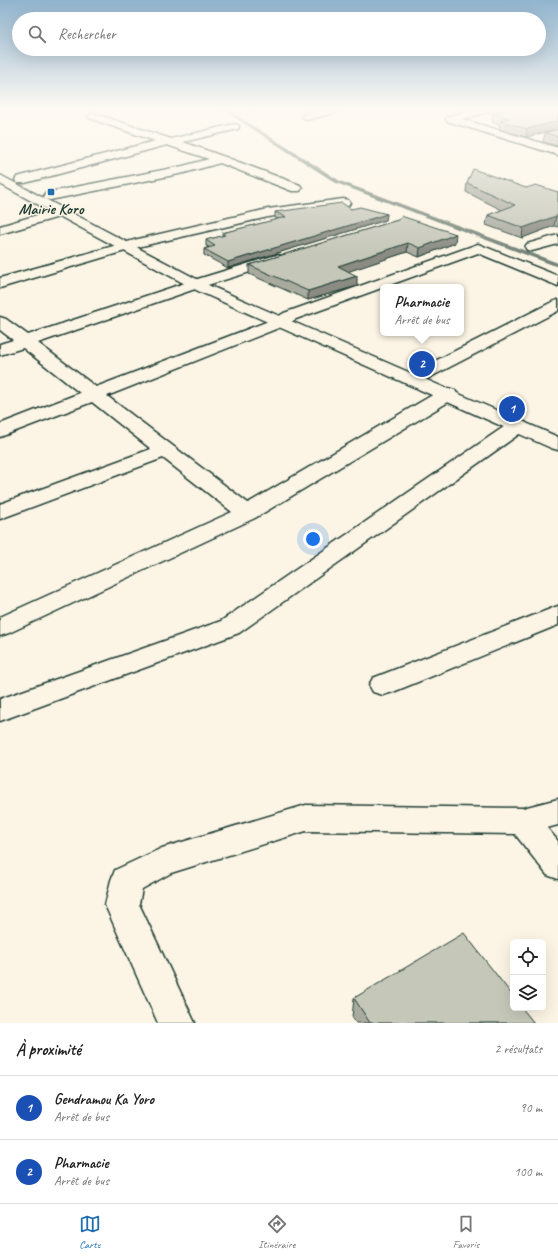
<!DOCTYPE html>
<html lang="fr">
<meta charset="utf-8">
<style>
:root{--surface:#fff;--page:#f2f2f2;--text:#222;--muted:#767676;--line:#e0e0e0;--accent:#1f6fb2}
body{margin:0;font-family:Caveat,sans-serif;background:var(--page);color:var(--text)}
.controls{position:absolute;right:12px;bottom:12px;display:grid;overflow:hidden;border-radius:6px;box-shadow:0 4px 16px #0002}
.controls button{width:36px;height:36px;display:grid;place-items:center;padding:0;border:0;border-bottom:1px solid var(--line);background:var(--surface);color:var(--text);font:20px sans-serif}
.you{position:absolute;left:313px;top:539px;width:14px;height:14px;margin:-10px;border:3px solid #fff;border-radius:50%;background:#1a73e8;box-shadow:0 0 0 6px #1a73e833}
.badge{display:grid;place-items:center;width:26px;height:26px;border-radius:50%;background:var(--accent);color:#fff;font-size:13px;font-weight:700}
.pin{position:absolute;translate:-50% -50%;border:2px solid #fff;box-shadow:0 1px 4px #0006}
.popup{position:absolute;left:380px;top:284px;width:84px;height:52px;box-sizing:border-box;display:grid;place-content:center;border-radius:6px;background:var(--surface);filter:drop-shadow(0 1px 3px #0005);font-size:13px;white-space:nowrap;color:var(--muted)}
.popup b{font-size:15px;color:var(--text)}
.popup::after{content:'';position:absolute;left:50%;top:100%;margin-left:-8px;border:8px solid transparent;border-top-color:var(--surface)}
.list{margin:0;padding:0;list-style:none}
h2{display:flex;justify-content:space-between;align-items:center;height:52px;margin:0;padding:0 16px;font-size:17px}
h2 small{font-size:13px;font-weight:400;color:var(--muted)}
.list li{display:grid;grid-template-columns:26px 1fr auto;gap:12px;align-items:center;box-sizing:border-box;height:64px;padding:0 16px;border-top:1px solid var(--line)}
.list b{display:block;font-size:15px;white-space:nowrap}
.list p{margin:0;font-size:13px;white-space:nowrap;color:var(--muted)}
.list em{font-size:13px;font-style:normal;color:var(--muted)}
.icon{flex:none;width:22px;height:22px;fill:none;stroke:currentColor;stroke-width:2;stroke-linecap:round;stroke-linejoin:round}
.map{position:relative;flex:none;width:558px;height:1023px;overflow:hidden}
.search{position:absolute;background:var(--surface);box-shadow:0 4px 16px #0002;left:12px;right:12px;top:12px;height:44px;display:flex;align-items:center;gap:10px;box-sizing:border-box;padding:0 14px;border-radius:22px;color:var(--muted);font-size:15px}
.sheet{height:180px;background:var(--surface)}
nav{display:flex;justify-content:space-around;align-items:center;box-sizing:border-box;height:56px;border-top:1px solid var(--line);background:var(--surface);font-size:11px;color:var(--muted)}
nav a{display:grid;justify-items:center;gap:2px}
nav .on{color:var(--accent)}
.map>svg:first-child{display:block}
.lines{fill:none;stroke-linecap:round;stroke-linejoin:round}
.stream{fill:#758479;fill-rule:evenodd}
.street-casing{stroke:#1f3d34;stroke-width:3}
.secondary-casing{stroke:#1f3d34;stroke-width:3}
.street{fill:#fcf5e5;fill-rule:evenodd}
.secondary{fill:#fcf5e5;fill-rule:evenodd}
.wall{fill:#a9ab9f;stroke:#1f3d34}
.shaded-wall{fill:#8a8b82;stroke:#1f3d34}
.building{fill:#c5c7b9;stroke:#1f3d34}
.poi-dot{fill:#1f6fb2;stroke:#fcf5e5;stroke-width:1.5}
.labels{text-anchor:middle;stroke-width:3;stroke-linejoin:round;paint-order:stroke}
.far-poi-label{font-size:16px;font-weight:bold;fill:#1f3d34;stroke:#fcf5e5}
</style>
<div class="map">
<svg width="558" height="1023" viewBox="0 0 558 1023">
<rect width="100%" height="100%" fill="#fcf5e5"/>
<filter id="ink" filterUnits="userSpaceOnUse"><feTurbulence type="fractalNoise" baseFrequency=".025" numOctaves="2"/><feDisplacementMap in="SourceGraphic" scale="8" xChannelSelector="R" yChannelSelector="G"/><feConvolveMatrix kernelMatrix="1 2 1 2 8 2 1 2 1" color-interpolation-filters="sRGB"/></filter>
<g filter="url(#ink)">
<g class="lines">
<polygon class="stream" points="228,110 340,181 558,263 558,267 336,183 223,110"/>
<g class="street-casing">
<g id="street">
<polygon points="319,110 338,110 337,112 307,120 302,117 303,115"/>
<polygon points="470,110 489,110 488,112 462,119 558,148 558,155 447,121 446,119 447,117"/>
<polygon points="93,113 171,139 234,124 238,125 239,127 238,129 183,142 225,157 300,185 302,188 300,191 292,191 220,163 184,173 50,200 45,199 44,196 45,193 50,192 183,166 209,159 167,145 25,183 17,183 15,180 17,177 155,141 89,118 88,116 89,114"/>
<polygon points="343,199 348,200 350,203 348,206 268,217 142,246 0,288 0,278 138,239 268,209"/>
<polygon points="61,208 66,209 68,212 66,215 0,234 0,226"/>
<polygon points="558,235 558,244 532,251 527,250 525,247 527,244"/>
<polygon points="478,244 558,276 558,286 478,253 296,319 286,325 107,396 248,503 441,390 448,388 455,390 457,394 455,398 255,518 9,633 0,636 0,617 232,512 163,458 0,519 0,504 151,449 92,402 0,437 0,424 80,393 23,348 0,355 0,344 13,340 0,330 0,317 6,319 28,335 191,281 273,256 278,255 283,256 285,259 283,262 201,287 38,343 96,387 274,319 284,313"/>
<polygon points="558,300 558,311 419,383 413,384 407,383 404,379 407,375 552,302"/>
<polygon points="518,420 525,422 528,426 525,430 239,633 0,721 0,699 221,621 511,422"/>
<polygon points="558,606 558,625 393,692 383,695 373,692 369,685 373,678"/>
<polygon points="558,799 558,825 547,828 558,841 558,879 547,875 515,834 306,831 171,873 142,889 139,904 195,1023 158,1023 105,905 111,880 115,870 162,848 306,805 523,808"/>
</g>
</g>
<g class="secondary-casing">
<polygon id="secondary" points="0,175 208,285 558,437 558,450 551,448 198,291 0,184"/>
</g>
<use href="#street" class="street"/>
<use href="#secondary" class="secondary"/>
</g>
<g class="wall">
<polygon points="492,110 558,110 558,129 526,137 499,129 500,125 492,122 493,114 491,114"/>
<polygon points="558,129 558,146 543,142 545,133"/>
<polygon points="467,183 526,188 558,192 558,227 554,226 522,238 486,225 488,215 502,210 466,192"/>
<polygon points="351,209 387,214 386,220 228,268 204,255 204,249 209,247 206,246 206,240 222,236 222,233 279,219 275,218 275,212"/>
<polygon points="398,220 455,243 419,257 407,252 348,271 357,286 308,300 249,274 249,265"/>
<polygon points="354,998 534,1023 356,1023 352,1017"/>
</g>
<g class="shaded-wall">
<polygon points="558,121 558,129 526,137 527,129"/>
<polygon points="387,214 386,220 228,268 228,262"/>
<polygon points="556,216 554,226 522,238 523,228"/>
<polygon points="456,234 455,243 419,257 420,248"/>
<polygon points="408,243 407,252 338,275 338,266"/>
<polygon points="357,276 357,286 308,300 308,291"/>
</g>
<g class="building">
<polygon points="508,110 558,110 558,121 527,129 500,121 509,118 493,114"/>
<polygon points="558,129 558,137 545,133"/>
<polygon points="473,169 526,188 536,185 558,192 558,216 556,216 523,228 488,215 515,205 467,183"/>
<polygon points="342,203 351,209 360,207 387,214 228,262 204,249 215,246 206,240 225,235 222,233 286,217 275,212"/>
<polygon points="401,216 456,234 420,248 408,243 338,266 357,276 308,291 249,265 398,220"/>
<polygon points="464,933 513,996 513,1008 522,1008 534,1023 370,1023 354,998"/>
</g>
</g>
<linearGradient id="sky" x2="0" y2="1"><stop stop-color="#91b4ce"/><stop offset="0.43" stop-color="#fefaf3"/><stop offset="1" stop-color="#fefaf3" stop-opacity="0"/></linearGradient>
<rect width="558" height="254" fill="url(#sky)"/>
<rect class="poi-dot" x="47" y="188" width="8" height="8" rx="2"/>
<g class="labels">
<g class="far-poi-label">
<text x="51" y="214">Mairie Koro</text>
</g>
</g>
</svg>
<div class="controls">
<button><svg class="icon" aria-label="locate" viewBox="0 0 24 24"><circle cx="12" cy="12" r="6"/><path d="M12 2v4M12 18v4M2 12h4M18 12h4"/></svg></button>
<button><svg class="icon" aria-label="layers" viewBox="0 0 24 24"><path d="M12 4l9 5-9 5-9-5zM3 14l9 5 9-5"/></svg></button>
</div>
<div class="you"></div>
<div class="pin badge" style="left:512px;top:409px;background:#1a4fb4">1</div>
<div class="pin badge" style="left:422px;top:364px;background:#1a4fb4">2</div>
<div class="popup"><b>Pharmacie</b>Arrêt de bus</div>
<div class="search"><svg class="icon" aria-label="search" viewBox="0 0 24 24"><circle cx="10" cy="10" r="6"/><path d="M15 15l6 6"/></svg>Rechercher</div>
</div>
<section class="sheet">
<h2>À proximité<small>2 résultats</small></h2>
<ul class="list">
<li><span class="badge" style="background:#1a4fb4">1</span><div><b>Gendramou Ka Yoro</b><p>Arrêt de bus</p></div><em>90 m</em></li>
<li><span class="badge" style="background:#1a4fb4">2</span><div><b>Pharmacie</b><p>Arrêt de bus</p></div><em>100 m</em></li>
</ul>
</section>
<nav>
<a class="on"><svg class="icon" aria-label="map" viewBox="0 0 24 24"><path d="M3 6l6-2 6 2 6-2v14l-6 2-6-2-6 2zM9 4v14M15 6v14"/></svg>Carte</a>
<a><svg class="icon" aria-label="directions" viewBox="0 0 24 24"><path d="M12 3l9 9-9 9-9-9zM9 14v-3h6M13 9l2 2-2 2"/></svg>Itinéraire</a>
<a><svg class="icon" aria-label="saved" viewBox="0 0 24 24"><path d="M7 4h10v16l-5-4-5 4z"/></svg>Favoris</a>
</nav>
